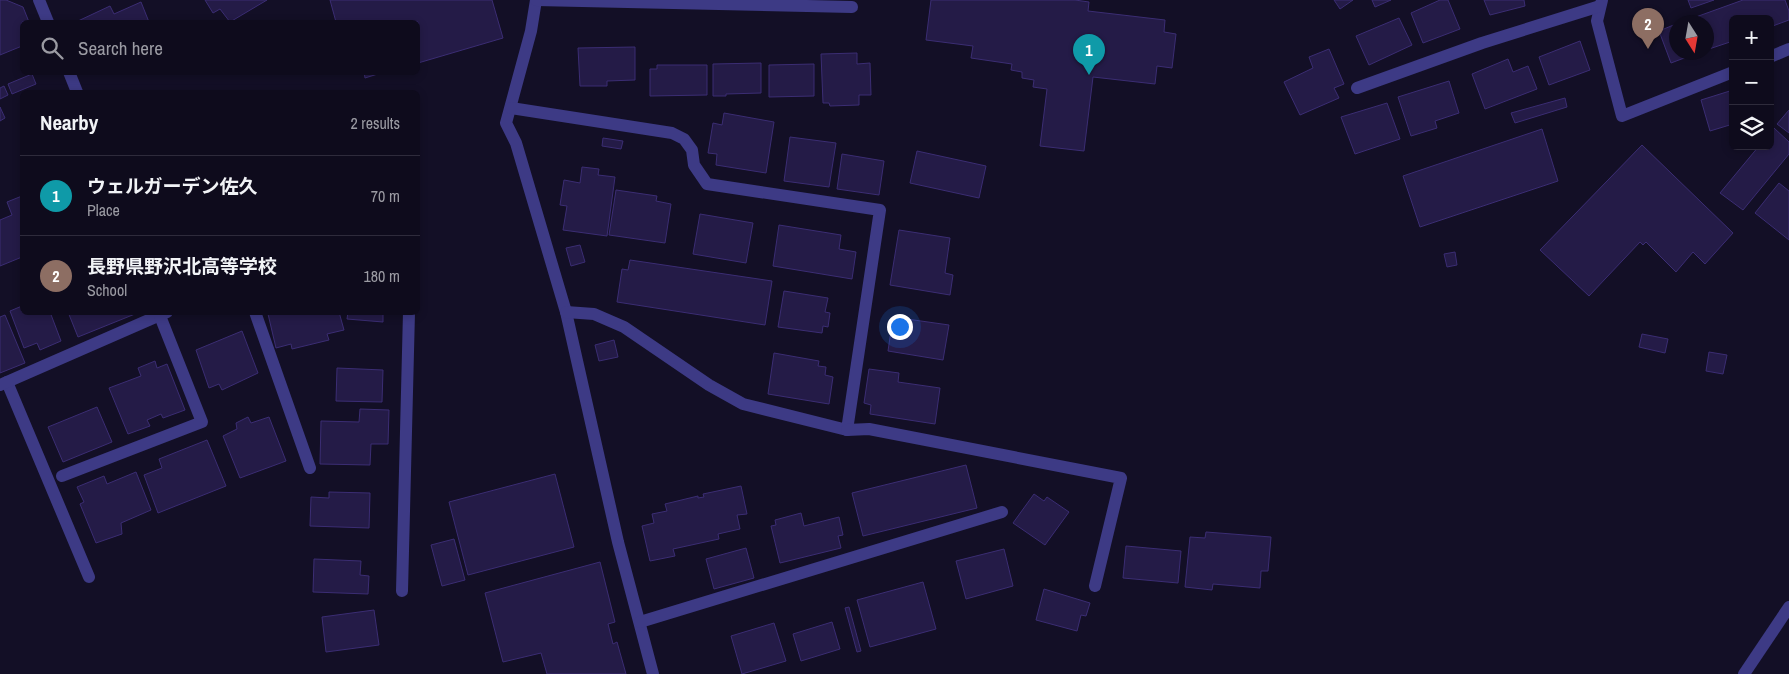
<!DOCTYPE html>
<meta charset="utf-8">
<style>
:root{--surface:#0e0b1c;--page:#1c1929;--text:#f1f3f6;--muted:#9b9ba3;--line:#2e2b3b;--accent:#2563eb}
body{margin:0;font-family:"Archivo Narrow","Noto Sans JP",sans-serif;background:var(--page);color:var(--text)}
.controls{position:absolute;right:15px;top:15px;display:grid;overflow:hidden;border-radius:8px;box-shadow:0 2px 8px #0003}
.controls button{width:45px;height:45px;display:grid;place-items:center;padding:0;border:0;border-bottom:1px solid var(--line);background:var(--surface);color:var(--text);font:25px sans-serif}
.compass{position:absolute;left:1669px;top:15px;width:45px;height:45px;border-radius:50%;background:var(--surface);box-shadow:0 2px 8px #0003;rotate:169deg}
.you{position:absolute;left:899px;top:326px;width:18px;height:18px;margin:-12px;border:4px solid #fff;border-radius:50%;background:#1a73e8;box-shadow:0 0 0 8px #1a73e833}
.badge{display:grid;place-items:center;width:32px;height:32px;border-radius:50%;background:var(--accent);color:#fff;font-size:16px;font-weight:700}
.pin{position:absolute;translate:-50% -41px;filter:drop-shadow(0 1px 2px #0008)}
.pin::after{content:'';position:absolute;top:26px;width:18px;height:15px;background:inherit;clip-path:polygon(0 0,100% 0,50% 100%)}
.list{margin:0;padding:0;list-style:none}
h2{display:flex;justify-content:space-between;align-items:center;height:65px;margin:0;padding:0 20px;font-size:21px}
h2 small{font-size:16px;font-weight:400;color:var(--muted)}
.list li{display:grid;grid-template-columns:32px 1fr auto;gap:15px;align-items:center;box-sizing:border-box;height:80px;padding:0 20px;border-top:1px solid var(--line)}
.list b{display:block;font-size:19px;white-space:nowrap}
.list p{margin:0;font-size:16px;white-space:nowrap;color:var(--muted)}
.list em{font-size:16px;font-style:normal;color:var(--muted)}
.icon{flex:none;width:28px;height:28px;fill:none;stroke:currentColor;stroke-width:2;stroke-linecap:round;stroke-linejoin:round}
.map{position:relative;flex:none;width:1789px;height:674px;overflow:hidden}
.search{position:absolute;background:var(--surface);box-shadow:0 2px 8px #0003;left:20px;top:20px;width:400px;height:55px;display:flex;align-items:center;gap:12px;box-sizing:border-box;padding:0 18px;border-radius:8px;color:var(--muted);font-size:19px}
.panel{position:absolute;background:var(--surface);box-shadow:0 2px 8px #0003;left:20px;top:90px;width:400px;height:225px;border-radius:8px}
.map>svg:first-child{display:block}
.building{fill:#241b47;stroke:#3b2d73}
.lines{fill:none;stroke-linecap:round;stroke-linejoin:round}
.service{stroke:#3d3a85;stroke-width:12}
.minor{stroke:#3d3a85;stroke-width:12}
</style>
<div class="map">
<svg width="1789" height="674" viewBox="0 0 1789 674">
<rect width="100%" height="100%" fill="#130f26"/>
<g class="building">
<polygon points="0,0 6,0 23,7 29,22 22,22 22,46 0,55"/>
<polygon points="205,0 267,0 230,22 220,9 213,13"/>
<polygon points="330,0 492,0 503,38 418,63 418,22 336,22"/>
<polygon points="931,0 1075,0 1089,2 1088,11 1165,20 1164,32 1176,34 1172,68 1157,66 1155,84 1093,77 1084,151 1040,146 1047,89 1033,87 1034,80 1022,78 1022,72 1011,70 1012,64 971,58 973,46 926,40"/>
<polygon points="1334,0 1353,0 1340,9"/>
<polygon points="1372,0 1391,0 1375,7"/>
<polygon points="1440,0 1448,0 1460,29 1423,43 1411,13"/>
<polygon points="1484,0 1524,0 1525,6 1490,15"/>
<polygon points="1688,0 1714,0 1691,8"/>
<polygon points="1743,0 1785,0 1789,11 1789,20 1770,27 1770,19 1733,19 1733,41 1706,50 1706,22 1682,22"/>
<polygon points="141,2 149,22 79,22 78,21 110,6 114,14"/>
<polygon points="1399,18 1412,45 1369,65 1356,36"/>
<polygon points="1676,24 1676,52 1700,52 1671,63 1659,31"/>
<polygon points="1580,41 1590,70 1549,85 1539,57"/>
<polygon points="635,47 635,80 607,81 607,86 580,86 578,48"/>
<polygon points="1329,49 1344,84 1334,88 1339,98 1300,115 1284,82 1313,68 1309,57"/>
<polygon points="857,53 857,64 870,63 871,95 859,95 859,105 830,106 829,103 823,103 821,54"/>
<polygon points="1508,59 1513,72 1528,66 1537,89 1485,109 1472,74"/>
<polygon points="761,63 761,93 726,94 726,96 713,96 713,64"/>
<polygon points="814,64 814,96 769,97 769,65"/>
<polygon points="657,65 707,65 707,95 650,96 650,69 657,69"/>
<polygon points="364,72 384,72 365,78"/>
<polygon points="32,74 36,84 12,94 8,84"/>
<polygon points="1449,81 1459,113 1435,121 1437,128 1411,136 1398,97"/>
<polygon points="4,86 8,95 0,99 0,88"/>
<polygon points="1733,90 1733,124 1710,131 1701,100"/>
<polygon points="1565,98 1567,107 1515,123 1511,113"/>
<polygon points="1387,103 1400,139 1355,154 1341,117"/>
<polygon points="0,107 5,118 0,121"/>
<polygon points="1789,110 1789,133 1777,124"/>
<polygon points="724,113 774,122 766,173 716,165 717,154 708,153 713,123 722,125"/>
<polygon points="1774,128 1789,142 1789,154 1743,210 1720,193 1759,146 1770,146 1770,133"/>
<polygon points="1542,129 1558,181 1420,227 1403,176"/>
<polygon points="790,137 836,143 829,187 784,181"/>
<polygon points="603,138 623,141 621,149 602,146"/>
<polygon points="1642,145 1733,233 1705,264 1693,252 1676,272 1646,242 1643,245 1640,242 1589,296 1540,250"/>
<polygon points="917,151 986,166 979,198 910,183"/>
<polygon points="842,154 884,161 879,195 837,189"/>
<polygon points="582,167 599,169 598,175 615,177 607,236 563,230 567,206 560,205 564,180 580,183"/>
<polygon points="1779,183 1789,191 1789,240 1755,213"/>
<polygon points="616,190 657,196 656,201 671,204 665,243 609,235"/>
<polygon points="22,196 22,257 0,266 0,220 12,215 7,202"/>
<polygon points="700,214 753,223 746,263 693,254"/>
<polygon points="779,225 841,235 839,249 856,252 852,279 773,266"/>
<polygon points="899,230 950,238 945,273 953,275 950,295 890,285"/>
<polygon points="580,245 585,262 571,266 566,248"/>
<polygon points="1455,252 1457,265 1447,267 1444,254"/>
<polygon points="630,260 772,281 765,325 617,302 622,269 628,270"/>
<polygon points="784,291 828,298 825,312 830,313 828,327 823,326 822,333 778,327"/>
<polygon points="22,306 22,312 50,312 61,341 40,350 37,343 24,348 10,311"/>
<polygon points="68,312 134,312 135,314 78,337"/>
<polygon points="274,312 339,312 344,330 327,334 329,340 292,349 291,344 276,348 268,314"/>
<polygon points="348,312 383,312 383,322 347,319"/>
<polygon points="5,315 25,363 0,373 0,317"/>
<polygon points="893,317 949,325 943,360 888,351"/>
<polygon points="242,331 258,373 222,390 219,384 209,388 196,350"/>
<polygon points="1642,334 1668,339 1665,353 1639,347"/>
<polygon points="614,340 618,357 599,361 595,345"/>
<polygon points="1709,352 1727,355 1723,374 1706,371"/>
<polygon points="774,353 819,361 818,366 826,367 825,375 833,377 829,404 768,394"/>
<polygon points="155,361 157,368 167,364 185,410 163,418 161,414 147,420 150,426 128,434 109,388 141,376 138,368"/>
<polygon points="337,368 383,370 382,402 336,401"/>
<polygon points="869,369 899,373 898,382 940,388 935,424 870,414 871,405 864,403"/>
<polygon points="97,407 112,442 63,462 48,427"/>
<polygon points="360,409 389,410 388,444 371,444 370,465 320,464 321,421 359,422"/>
<polygon points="248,417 251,423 269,417 286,461 240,478 223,436 237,429 236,423"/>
<polygon points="207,440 226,486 158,513 144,475 162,468 159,459"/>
<polygon points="966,465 977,508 863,536 852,493"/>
<polygon points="136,472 151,510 121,523 122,534 96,543 80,504 84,502 77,487 104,476 107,484"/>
<polygon points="555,474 574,547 468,575 449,502"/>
<polygon points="741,486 747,514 737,515 740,529 718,534 719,539 673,549 675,556 650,561 642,526 654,523 652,514 667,511 665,504 698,496 698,498 704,497 703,494"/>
<polygon points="329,492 370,493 369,528 310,526 311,497 329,498"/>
<polygon points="1034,494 1044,501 1047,497 1069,512 1045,545 1013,523"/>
<polygon points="801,513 804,526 839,517 843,535 838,536 841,548 780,563 771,526 776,525 775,520"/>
<polygon points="1206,532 1271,537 1268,571 1261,571 1260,588 1213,584 1212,590 1185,587 1190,537 1205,538"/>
<polygon points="454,539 465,580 442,586 431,545"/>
<polygon points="1126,546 1181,551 1178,583 1123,578"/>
<polygon points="746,548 754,578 714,589 706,559"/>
<polygon points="1004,549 1013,586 966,599 956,561"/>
<polygon points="314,559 361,561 360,575 369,576 368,594 313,592"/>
<polygon points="600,562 615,622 608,624 613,644 617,642 626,674 547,674 541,653 503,662 485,593"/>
<polygon points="923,582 936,629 870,647 857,600"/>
<polygon points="1044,589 1090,603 1086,616 1081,615 1077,631 1036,620"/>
<polygon points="849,607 861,651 857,652 845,608"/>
<polygon points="374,610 379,645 326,652 322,617"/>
<polygon points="832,622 840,649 801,661 793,634"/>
<polygon points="774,623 786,661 742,674 731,636"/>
</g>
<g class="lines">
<polyline class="service" points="7,382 89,577"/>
<g class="minor">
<polyline points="39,0 48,22"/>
<polyline points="536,0 531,31 506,123 516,143 566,312 618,542 653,674"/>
<polyline points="536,0 852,7"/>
<polyline points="1602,0 1597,21 1622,116 1733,72"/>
<polyline points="1770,57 1789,49"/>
<polyline points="69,72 77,92"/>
<polyline points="1357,88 1482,43 1600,6"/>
<polyline points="511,108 672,133 684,139 692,150 694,165 707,184 880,210 847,430 743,404 709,385 624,327 594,314 566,312"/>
<polyline points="255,312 310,468"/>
<polyline points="0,385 167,312"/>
<polyline points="847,430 869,429 1121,478 1095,586"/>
<polyline points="62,476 202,422 160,316"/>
<polyline points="402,591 409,312"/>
<polyline points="640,622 1002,512"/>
<polyline points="1744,674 1789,607"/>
</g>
</g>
</svg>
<div class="controls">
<button>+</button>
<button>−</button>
<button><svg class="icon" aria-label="layers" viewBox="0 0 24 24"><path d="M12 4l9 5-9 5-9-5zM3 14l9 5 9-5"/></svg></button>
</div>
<svg class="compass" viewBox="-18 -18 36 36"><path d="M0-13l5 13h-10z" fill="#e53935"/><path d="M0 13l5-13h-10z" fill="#9b9ba3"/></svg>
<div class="you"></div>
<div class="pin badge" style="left:1089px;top:75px;background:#0f9aa8">1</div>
<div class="pin badge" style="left:1648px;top:49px;background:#8d6e63">2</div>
<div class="search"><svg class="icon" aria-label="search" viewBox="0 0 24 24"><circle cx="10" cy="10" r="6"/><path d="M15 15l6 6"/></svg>Search here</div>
<section class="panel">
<h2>Nearby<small>2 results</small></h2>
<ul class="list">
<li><span class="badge" style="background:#0f9aa8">1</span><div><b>ウェルガーデン佐久</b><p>Place</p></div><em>70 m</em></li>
<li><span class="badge" style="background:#8d6e63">2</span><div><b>長野県野沢北高等学校</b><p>School</p></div><em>180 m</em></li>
</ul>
</section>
</div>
